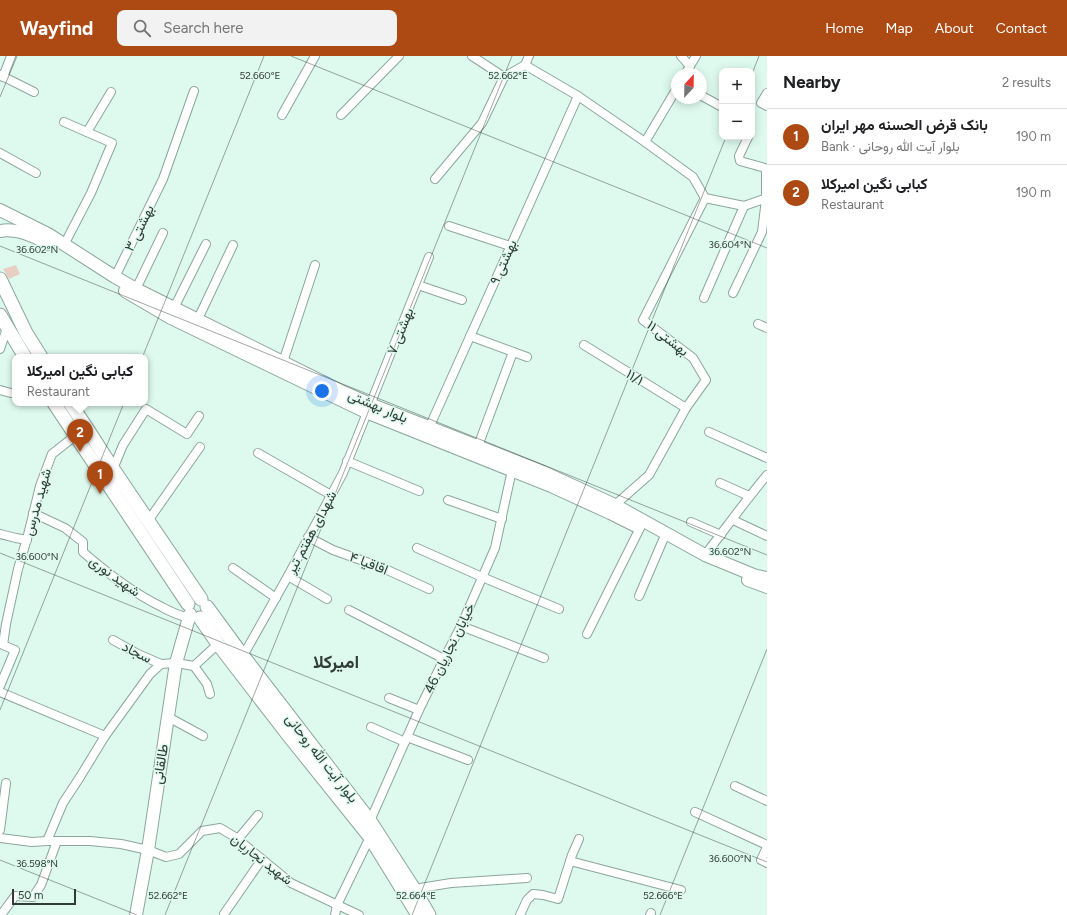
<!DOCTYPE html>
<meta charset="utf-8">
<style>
:root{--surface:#fff;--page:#f2f2f2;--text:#202124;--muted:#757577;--line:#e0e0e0;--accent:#ad4a13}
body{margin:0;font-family:Figtree,Vazirmatn,sans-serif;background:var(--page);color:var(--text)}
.controls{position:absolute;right:12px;top:12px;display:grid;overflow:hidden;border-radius:8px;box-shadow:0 2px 10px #0003}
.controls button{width:36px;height:36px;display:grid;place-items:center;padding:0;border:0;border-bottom:1px solid var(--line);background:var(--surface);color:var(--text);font:20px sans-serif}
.compass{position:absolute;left:671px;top:12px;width:36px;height:36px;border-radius:50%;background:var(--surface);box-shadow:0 2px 10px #0003;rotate:22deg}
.scale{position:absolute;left:12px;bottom:10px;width:64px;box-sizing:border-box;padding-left:4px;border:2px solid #313c37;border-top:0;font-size:11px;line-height:14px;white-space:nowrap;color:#313c37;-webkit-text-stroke:3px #defaef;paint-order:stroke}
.you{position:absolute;left:322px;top:335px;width:14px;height:14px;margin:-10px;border:3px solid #fff;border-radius:50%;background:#1a73e8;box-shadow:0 0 0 6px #1a73e833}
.badge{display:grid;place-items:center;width:26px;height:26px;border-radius:50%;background:var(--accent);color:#fff;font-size:13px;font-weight:700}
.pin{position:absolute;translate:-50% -33px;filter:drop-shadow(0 1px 2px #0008)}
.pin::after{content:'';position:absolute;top:21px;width:14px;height:12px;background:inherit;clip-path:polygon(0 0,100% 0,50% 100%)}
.popup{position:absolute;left:12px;top:298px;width:136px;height:52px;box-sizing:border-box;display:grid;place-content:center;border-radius:8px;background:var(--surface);filter:drop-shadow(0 1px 3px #0005);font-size:13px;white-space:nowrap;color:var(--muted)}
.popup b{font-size:15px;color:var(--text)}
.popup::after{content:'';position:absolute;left:50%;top:100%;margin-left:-8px;border:8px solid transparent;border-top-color:var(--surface)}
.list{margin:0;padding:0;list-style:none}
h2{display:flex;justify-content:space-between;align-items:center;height:52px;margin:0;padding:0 16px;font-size:17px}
h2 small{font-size:13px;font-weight:400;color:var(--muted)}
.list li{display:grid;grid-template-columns:26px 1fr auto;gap:12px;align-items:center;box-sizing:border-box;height:56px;padding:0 16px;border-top:1px solid var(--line)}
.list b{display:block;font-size:15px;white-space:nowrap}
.list p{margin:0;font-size:13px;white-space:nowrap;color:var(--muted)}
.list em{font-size:13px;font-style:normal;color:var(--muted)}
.icon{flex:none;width:22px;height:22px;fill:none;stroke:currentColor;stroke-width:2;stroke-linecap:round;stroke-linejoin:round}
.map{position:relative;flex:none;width:767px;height:859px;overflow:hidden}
header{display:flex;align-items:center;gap:24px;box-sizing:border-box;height:56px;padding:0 20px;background:var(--accent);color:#fff}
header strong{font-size:19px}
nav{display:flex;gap:22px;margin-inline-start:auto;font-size:14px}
.search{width:280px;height:36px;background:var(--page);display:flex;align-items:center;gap:10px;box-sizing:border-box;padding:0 14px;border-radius:8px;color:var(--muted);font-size:15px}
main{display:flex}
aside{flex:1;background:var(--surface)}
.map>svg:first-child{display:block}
.building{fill:#e8cec3}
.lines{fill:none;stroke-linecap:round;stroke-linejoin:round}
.street-casing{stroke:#8ca69b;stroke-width:10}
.secondary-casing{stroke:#8ca69b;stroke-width:14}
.primary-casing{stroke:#8ca69b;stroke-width:15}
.street{stroke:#fff;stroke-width:8}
.secondary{stroke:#fff;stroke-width:12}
.primary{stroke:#fff;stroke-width:13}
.ticks{fill:none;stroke:#313c37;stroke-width:1;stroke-opacity:0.45}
.labels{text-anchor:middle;stroke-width:3;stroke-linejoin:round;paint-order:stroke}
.street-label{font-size:14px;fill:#313c37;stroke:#defaef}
.district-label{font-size:18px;font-weight:bold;fill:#313c37;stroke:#defaef}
.ticks-label{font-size:10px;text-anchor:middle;fill:#313c37;stroke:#defaef;stroke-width:3;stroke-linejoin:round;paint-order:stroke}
</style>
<header>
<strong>Wayfind</strong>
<div class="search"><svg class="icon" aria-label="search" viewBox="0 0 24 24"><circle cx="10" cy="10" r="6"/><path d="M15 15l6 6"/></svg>Search here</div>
<nav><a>Home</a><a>Map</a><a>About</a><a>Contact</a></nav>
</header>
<main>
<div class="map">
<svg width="767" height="859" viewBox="0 0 767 859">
<rect width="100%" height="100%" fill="#defaef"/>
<polygon class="building" points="16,209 20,218 9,223 3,213"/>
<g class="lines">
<g class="street-casing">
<g id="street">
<polyline points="472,0 504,21"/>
<polyline points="681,0 690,10 685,18"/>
<polyline points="525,9 578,40 645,86 693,121 705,142 744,150 767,142"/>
<polyline points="690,10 696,0"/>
<polyline points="0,19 34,36"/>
<polyline points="3,21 11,0"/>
<polyline points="767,37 761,47 767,50"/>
<polyline points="702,40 722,51"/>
<polyline points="282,59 315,0"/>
<polyline points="341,59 399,0"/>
<polyline points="87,76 111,36"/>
<polyline points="645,86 677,32"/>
<polyline points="0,97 36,117"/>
<polyline points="435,123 482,67 504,21 525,9 529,0"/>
<polyline points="449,170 510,190"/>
<polyline points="64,189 91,137 112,87 64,66"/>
<polyline points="115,221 163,123 194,35"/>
<polyline points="418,229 462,244"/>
<polyline points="136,233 163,177"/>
<polyline points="733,237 762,176 766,143 766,116 765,112 740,105 739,100 748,81"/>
<polyline points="704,242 744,150"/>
<polyline points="174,252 206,188"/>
<polyline points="198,263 233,189"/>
<polyline points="758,268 767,272"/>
<polyline points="470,280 527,301"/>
<polyline points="584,289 686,352"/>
<polyline points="0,293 7,272"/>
<polyline points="283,306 315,209"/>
<polyline points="0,334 11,337"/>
<polyline points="75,354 83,347"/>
<polyline points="429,372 578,40"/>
<polyline points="709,376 767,402"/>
<polyline points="478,390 513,296"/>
<polyline points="258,397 331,439"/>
<polyline points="347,405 419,435"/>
<polyline points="113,413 123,389 146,353 187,378 199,360"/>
<polyline points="720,427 749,440"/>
<polyline points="448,444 502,463"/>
<polyline points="615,449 649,419 686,352 706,324 693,302 643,264 705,142"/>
<path d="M33 457 65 472 83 486V496C107 517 133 537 162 551 170 556 179 559 188 562"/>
<polyline points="733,464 767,480"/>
<polyline points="148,465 200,391"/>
<polyline points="691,466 721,479"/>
<polyline points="0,478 16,482 27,484"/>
<polyline points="308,481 333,494 383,512 429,533"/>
<polyline points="417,492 482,521 559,553"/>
<path d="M705 499C726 472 745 445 767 419"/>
<polyline points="233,512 276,542"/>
<polyline points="288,520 327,543"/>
<polyline points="639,540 663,484"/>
<polyline points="349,554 444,603"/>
<polyline points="461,570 544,602"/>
<polyline points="587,578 640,472"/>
<polyline points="113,584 138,598 161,608"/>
<polyline points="243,600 288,520 343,417 429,201"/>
<polyline points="194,610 207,628 210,638"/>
<polyline points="0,630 15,594 3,589 6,568 18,513 28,479 40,430 52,398 75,380"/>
<polyline points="0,636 105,680"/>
<polyline points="389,642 419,654"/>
<polyline points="168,661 203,680"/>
<polyline points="371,671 405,686"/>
<polyline points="407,681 468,704"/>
<polyline points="735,730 767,745"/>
<polyline points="695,756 767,789"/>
<polyline points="370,765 419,654 444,603 461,570 495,492 512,414"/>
<polyline points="0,774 6,727"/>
<polyline points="0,782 32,786 47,785 90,785 121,788 148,794 166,801 179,798 202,775 220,772 235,781 291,827 359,859"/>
<polyline points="238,783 258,759"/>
<polyline points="47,785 63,747 80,721 105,680 150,618 161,608 176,607 194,610 218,588"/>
<polyline points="767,791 761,804 767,807"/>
<polyline points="570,805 681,834"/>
<polyline points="414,833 451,827 527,822"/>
<polyline points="224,858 262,803"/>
<polyline points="1,859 15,840 33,841 41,829 57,785"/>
<polyline points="335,859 337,849 370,781"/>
<polyline points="520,859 527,844 533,838 543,839 558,843 572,799 579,783"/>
<polyline points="650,859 651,857"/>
</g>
</g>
<g class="secondary-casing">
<g id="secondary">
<polyline points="0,154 48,178 115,221 136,233 343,336 370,348 543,416 615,449 705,499 756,520 767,522"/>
<path d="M0 175C17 172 33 179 48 188"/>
<polyline points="125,235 171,262 366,356 551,430 610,457 638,471"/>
<polyline points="748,524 767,531"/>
<polyline points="136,859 148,794 176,607 190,558"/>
</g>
</g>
<g class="primary-casing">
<g id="primary">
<polyline points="0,223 26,277 41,301"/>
<polyline points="0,259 25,301"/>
<polyline points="54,347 188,548"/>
<polyline points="70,347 88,374 113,413 201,543"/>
<polyline points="207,551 243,600 370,765 414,833 429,859"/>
<polyline points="200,562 218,588 289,680 370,781 418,859"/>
</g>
</g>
<use href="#street" class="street"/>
<use href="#secondary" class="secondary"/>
<use href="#primary" class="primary"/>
</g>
<path class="ticks" d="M291 0 767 192M752 18 759 0M0 41 17 0M0 190 767 499M0 497 767 806M0 654 264 0M0 804 137 859M165 859 512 0M412 859 726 81M660 859 767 593"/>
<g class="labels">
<g class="street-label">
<text transform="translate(139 172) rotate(-64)" y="5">بهشتی ۳</text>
<text transform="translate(503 206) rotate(-66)" y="5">بهشتی ۹</text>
<text transform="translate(400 275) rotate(-68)" y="5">بهشتی ۷</text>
<text transform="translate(668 282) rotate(38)" y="5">بهشتی ۱۱</text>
<text transform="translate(635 321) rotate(32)" y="5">۱۱/۱</text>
<text transform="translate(378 350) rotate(23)" y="5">بلوار بهشتی</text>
<text transform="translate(37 446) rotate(-74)" y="5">شهید مدرس</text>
<text transform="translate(311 476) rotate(-62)" y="5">شهدای هفتم تیر</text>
<text transform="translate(369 507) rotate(21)" y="5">اقاقیا ۴</text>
<text transform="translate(115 520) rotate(36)" y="5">شهید نوری</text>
<text transform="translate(449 592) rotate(-64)" y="5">خیابان نجاریان 46</text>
<text transform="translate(137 596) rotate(27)" y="5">سجاد</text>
<text transform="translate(322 702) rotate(52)" y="5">بلوار آیت الله روحانی</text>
<text transform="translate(160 708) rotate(-81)" y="5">طالقانی</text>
<text transform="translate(262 803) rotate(38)" y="5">شهید نجاریان</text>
</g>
<g class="district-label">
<text x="336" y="612">امیرکلا</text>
</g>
</g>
<g class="ticks-label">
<text x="260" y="23">52.660°E</text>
<text x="508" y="23">52.662°E</text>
<text x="730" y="192">36.604°N</text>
<text x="37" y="197">36.602°N</text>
<text x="730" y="499">36.602°N</text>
<text x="37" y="504">36.600°N</text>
<text x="730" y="806">36.600°N</text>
<text x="37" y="811">36.598°N</text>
<text x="168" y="843">52.662°E</text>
<text x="416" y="843">52.664°E</text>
<text x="663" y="843">52.666°E</text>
</g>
</svg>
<div class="controls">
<button>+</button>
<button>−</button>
</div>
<svg class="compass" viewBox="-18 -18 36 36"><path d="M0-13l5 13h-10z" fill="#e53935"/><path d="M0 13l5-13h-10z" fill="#757577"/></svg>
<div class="scale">50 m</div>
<div class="you"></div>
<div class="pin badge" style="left:100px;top:438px">1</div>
<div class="pin badge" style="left:80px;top:396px">2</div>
<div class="popup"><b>کبابی نگین امیرکلا</b>Restaurant</div>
</div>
<aside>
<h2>Nearby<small>2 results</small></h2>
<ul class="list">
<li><span class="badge">1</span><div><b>بانک قرض الحسنه مهر ایران</b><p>Bank · بلوار آیت الله روحانی</p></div><em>190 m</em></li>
<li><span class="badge">2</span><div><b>کبابی نگین امیرکلا</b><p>Restaurant</p></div><em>190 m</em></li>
</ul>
</aside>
</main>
